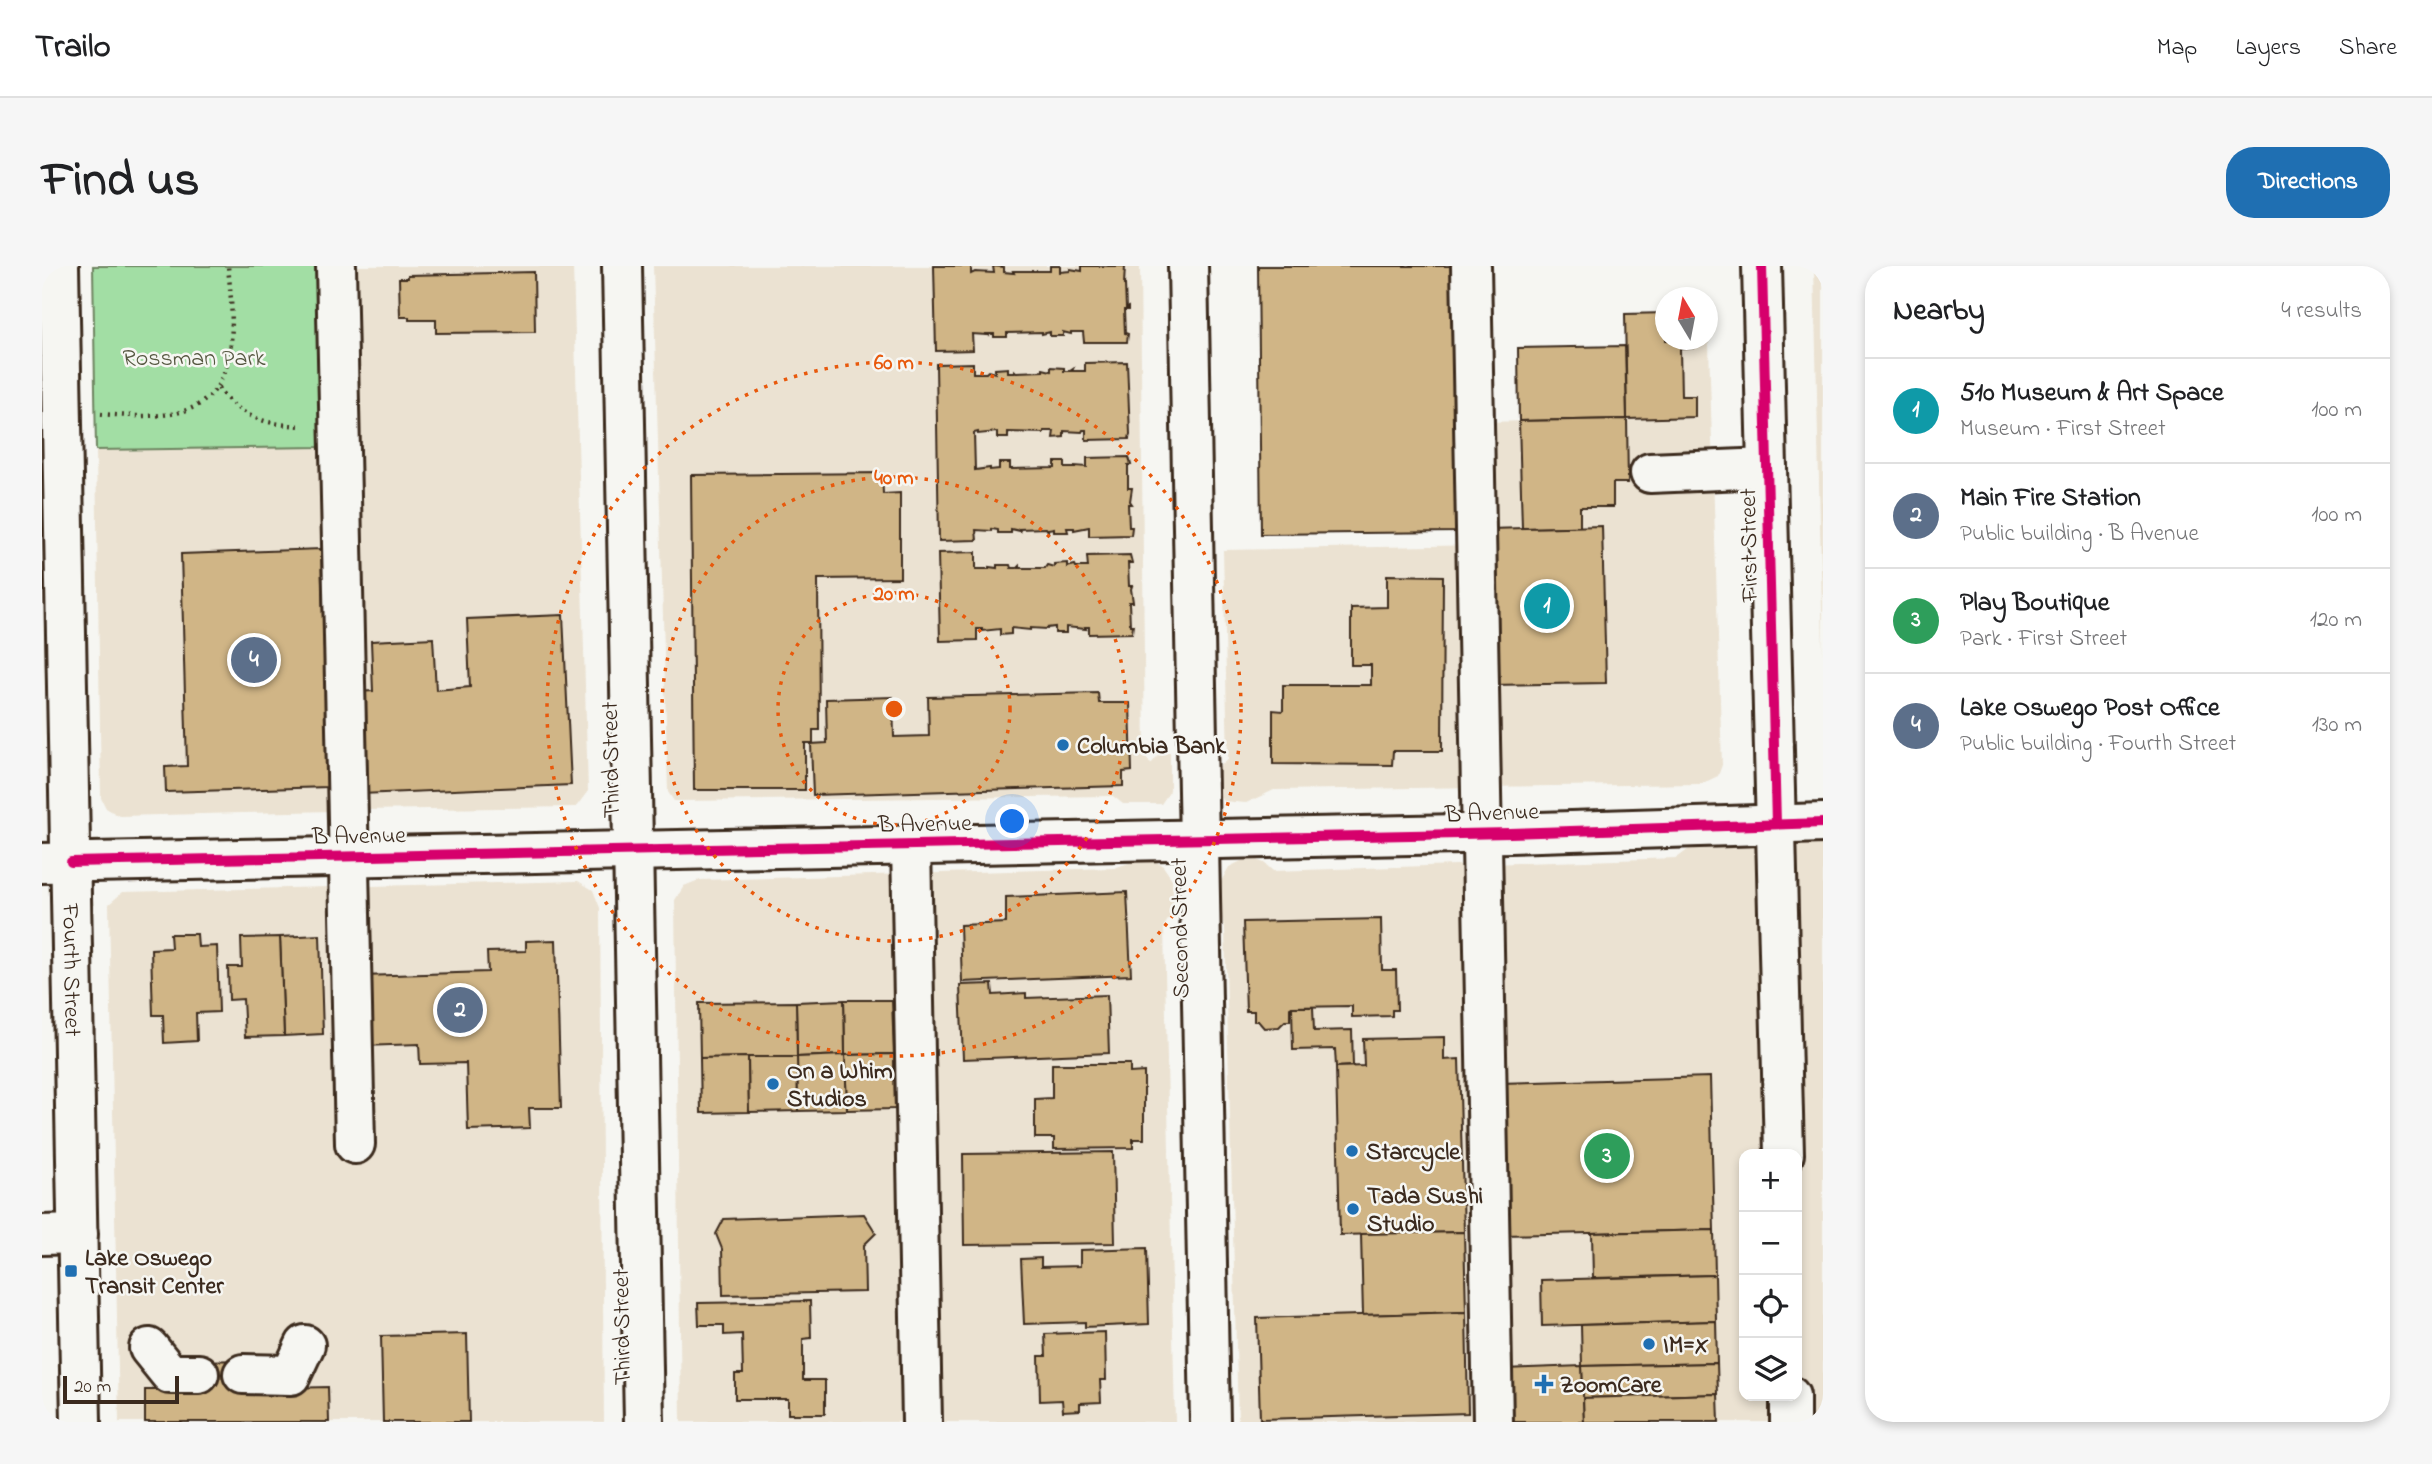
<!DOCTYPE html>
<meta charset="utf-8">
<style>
:root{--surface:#fff;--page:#f6f6f6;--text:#202124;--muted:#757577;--line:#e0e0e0;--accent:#1f6fb2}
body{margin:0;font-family:"Indie Flower",sans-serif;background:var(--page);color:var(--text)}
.controls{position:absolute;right:21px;bottom:21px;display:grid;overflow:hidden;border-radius:14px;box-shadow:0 4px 10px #0003}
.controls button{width:63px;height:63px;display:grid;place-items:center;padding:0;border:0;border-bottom:2px solid var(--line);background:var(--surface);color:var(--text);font:35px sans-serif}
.compass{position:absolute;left:1613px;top:21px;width:63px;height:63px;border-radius:50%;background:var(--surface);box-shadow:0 4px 10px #0003;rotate:350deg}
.scale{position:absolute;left:21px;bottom:18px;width:116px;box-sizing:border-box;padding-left:7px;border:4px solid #3b2a1e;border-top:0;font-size:19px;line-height:24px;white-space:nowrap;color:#3b2a1e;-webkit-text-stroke:5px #f6f6f2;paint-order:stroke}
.you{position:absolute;left:971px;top:556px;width:24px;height:24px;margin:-18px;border:5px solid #fff;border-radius:50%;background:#1a73e8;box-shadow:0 0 0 10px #1a73e833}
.badge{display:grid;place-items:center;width:46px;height:46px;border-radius:50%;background:var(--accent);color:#fff;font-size:23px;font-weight:700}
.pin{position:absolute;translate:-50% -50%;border:4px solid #fff;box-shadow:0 2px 7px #0006}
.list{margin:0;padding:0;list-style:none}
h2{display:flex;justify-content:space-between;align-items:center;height:91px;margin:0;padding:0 28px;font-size:30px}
h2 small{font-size:23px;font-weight:400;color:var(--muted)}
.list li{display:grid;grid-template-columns:46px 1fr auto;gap:21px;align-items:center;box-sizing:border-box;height:105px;padding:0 28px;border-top:2px solid var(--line)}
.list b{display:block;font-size:26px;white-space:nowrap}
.list p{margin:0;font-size:23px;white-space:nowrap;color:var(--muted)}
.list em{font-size:23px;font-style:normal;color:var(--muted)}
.icon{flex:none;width:38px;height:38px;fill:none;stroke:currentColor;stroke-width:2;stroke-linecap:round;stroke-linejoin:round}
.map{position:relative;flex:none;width:1781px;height:1156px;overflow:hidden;border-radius:28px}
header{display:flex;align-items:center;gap:42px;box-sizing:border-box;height:98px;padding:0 35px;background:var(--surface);border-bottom:2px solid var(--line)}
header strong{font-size:33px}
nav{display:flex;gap:38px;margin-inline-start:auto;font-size:24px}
.intro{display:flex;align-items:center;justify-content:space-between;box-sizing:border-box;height:168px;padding:0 42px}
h1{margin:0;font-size:49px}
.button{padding:18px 32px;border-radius:28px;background:var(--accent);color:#fff;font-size:24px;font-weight:700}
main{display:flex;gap:42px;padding:0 42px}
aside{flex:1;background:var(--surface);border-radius:28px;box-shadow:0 4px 10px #0003}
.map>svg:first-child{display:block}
.built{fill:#ebe2d2;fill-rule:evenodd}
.green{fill:#a2dea4;stroke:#6e8461;stroke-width:2}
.building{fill:#d0b586;stroke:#3b2a1e;stroke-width:2}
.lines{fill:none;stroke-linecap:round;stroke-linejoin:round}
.minor-casing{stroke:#3b2a1e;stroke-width:44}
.path{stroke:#3b2a1e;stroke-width:4.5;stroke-dasharray:2 5;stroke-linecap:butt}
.minor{stroke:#f6f6f2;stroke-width:38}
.cycleway-casing{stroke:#f6f6f2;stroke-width:15}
.cycleway{stroke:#d6006c;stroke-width:10}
.ring{fill:none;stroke:#e8590c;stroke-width:3.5;stroke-dasharray:3.5 7}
.poi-dot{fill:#1f6fb2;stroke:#f6f6f2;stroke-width:2.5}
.labels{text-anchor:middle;stroke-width:5;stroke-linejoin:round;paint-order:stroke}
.park-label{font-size:24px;fill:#555740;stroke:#f6f6f2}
.street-label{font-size:24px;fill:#3b2a1e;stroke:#f6f6f2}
.poi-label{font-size:24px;font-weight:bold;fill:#3b2a1e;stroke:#f6f6f2;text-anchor:start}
.centre{fill:#e8590c;stroke:#f6f6f2;stroke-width:3.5}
.ring-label{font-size:21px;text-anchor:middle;font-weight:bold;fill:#e8590c;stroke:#f6f6f2;stroke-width:5;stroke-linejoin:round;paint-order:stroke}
</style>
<header>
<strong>Trailo</strong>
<nav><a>Map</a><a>Layers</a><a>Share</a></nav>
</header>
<div class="intro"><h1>Find us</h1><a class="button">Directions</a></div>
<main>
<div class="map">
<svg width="1781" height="1156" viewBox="0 0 1781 1156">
<rect width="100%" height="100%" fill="#f6f6f2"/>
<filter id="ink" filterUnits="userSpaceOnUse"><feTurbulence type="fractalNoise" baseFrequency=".0143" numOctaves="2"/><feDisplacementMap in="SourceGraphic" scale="14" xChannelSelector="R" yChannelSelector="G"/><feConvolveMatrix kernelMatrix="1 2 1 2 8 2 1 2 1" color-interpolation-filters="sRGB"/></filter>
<g filter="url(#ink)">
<g class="built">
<polygon points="304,0 531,0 546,525 534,541 317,544"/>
<polygon points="611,0 1098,0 1103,491 1109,498 1119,486 1128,486 1128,525 1119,538 1081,538 1071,530 632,535 626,526"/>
<polygon points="1772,0 1781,0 1781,388"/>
<polygon points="1666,46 1680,499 1676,510 1659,518 1232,524 1204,537 1181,535 1172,522 1173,504 1186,493 1181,284 1440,279 1438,156 1584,153 1583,48 1623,47 1624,74 1666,74"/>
<polygon points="279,181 291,545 77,550 64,542 59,532 54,184"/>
<path d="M1781 578V1156H1196L1183 662 1179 650 1178 617 1187 601 1201 594 1212 593 1222 597 1231 605 1635 592 1651 580ZM1702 888H1755V1130H1702Z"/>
<polygon points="1096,594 1113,595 1121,600 1130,613 1132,645 1122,660 1133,1156 639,1156 633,634 642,620 657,614 1072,602"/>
<polygon points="536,615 551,624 558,642 562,1156 77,1156 67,638 81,626"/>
</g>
<polygon class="green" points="51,0 274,0 279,181 54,184"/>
<g class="building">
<polygon points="892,0 929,0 929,8 933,6 952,7 951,0 962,1 962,6 972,7 971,5 1008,5 1008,0 1018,0 1018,6 1028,5 1028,3 1040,5 1040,0 1083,0 1082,19 1083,19 1084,42 1086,41 1086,44 1082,44 1083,67 1086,68 1085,76 1042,76 1041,66 1029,66 1029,68 1021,66 1021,70 1008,70 1008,66 1000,68 1000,66 965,67 965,71 952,71 952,68 945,68 946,69 930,68 931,84 894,85"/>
<polygon points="1216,0 1409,0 1415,266 1219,268"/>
<polygon points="492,6 493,66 394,67 394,54 367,54 367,51 358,51 357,12 366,12 366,9"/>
<polygon points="1624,47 1624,74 1651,74 1651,82 1638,83 1639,130 1653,130 1653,151 1585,153 1583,48"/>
<polygon points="1583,80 1585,153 1477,155 1476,82"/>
<polygon points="1085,96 1088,168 1087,173 1044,174 1044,164 1041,164 1040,166 1022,165 1022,171 1011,172 1012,165 1002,165 1002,167 966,166 966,172 955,172 955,166 936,168 936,166 932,167 933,204 948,202 948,204 957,203 957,197 968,197 968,203 1013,202 1013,196 1023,196 1023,202 1033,202 1033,200 1045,201 1045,192 1087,191 1089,199 1086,199 1086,222 1090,222 1088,235 1090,238 1086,238 1087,261 1090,261 1089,269 1047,270 1047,261 1032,264 1032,262 1025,262 1026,266 1012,266 1012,262 1006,263 1006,265 1004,262 977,263 978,265 969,263 969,267 956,267 956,264 950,263 950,265 934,264 935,274 897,275 894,98 931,97 931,107 944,107 946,105 953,107 953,103 966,102 966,106 972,106 972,104 974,106 1001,105 1001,103 1009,105 1009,101 1022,102 1022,105 1028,105 1031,103 1030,105 1043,105 1043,97"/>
<polygon points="1585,153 1586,217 1571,217 1571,241 1538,241 1538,261 1480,262 1477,155"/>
<polygon points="840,207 841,228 858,227 858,312 776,313 777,464 771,464 771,477 763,477 763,524 652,524 649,209"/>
<polygon points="1560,260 1564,417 1450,419 1447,263"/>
<polygon points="279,283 286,521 124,526 123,501 145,500 139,288"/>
<polygon points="934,286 934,303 947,303 947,301 955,302 955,299 968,299 969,302 975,302 977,300 977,302 1003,302 1005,299 1012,301 1012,298 1025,297 1025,301 1033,299 1034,301 1046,301 1045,290 1088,289 1090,297 1086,297 1087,320 1090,320 1089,323 1091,336 1087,336 1088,359 1091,359 1090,367 1047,368 1047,361 1043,361 1044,363 1024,361 1024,367 1013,367 1013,361 1005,362 1005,363 988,362 988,364 969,362 969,368 958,369 958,363 940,365 940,363 935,363 935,374 898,375 896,287"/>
<polygon points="1345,309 1401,310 1400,485 1351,485 1350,499 1231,498 1231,444 1241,445 1241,419 1329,419 1329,399 1309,399 1309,342 1345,341"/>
<polygon points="521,349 529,519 319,528 315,426 331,425 329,375 391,372 394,424 428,421 425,353"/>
<polygon points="1056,427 1057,437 1088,437 1090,505 1081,506 1081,520 771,529 769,478 785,477 784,433 851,431 852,471 887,470 886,431"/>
<polygon points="1085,626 1089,709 920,716 918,659 964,657 964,631"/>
<polygon points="1339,653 1340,704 1354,704 1355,744 1350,744 1350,750 1310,751 1310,740 1250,741 1248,742 1248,755 1243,755 1237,761 1222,762 1216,755 1212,755 1212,745 1204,745 1201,656"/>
<polygon points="128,668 155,668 156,681 175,680 177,746 154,747 155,775 122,777 121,749 111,749 109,683 129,682"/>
<polygon points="278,669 281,768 242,770 238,671"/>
<polygon points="238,671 242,770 203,771 201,733 187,734 186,701 200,701 199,672"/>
<polygon points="514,674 519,842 487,842 488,862 426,864 424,797 378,798 377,778 321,780 319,710 446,706 445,686 484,685 484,675"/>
<polygon points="950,718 951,729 984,727 984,732 1065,729 1067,787 921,793 918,719"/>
<polygon points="802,734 850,734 852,788 803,789"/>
<polygon points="802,734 803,789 755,791 754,736"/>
<polygon points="754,736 755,791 658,792 657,737"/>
<polygon points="1250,741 1271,741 1272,765 1310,764 1311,800 1294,801 1293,783 1251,784"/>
<polygon points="1402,771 1402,794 1417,793 1422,966 1298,969 1294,801 1322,800 1321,773"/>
<polygon points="852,788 853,843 805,844 803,789"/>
<polygon points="803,789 805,844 756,845 755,791"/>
<polygon points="706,791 707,846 659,847 658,792"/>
<polygon points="706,791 755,791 756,845 707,846"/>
<polygon points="1010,798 1088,798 1088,807 1102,806 1102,873 1091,873 1091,882 1012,883 1012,872 993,872 993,833 1010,832"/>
<polygon points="1668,811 1672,964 1462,969 1458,817"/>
<polygon points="1071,886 1073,977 922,979 921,888"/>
<polygon points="822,948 834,967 822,979 823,1026 681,1029 680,983 674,968 682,953"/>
<polygon points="1672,964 1673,1009 1551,1012 1550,967"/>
<polygon points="1422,966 1424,1046 1321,1049 1319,968"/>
<polygon points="1105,982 1107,1058 1043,1061 1043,1056 982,1058 979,993 999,992 999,1001 1038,1000 1038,984"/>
<polygon points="1673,1009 1674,1055 1500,1060 1499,1014"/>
<polygon points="768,1035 769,1072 761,1073 761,1114 783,1114 783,1148 746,1148 746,1133 693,1133 693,1108 701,1108 700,1068 682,1069 682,1059 657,1059 656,1037"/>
<polygon points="1424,1046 1426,1147 1218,1153 1215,1052"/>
<polygon points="1674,1055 1675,1097 1540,1100 1539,1059"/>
<polygon points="1063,1066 1064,1114 1058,1114 1059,1136 1038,1137 1038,1144 1021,1145 1020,1134 998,1135 997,1090 1004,1090 1003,1068"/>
<polygon points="425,1068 427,1156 341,1156 339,1070"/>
<polygon points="201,1094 202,1123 286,1121 287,1156 103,1156 103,1124 158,1124 157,1095"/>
<polygon points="1675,1097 1676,1128 1541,1132 1540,1100"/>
<polygon points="1540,1100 1542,1156 1465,1156 1463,1103"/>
<polygon points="1676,1128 1677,1156 1542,1156 1541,1132"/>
</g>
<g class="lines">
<g class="minor-casing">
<g id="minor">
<path id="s1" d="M17 0 39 1156"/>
<polyline points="294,0 313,878"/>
<polyline points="580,0 602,1156"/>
<polyline points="1146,0 1168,1156"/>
<polyline points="1429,0 1451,1156"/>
<polyline points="1720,0 1742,888"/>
<polyline points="1608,207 1725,202"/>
<polyline points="869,578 880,1156"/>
<polyline points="0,597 1468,567 1781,557"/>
<polyline points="0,969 36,968"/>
<polyline points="107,1082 128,1108 157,1108"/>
<polyline points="201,1108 249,1109 263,1079"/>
<polyline points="1748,1130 1748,1156"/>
</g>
</g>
<g class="path">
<path d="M176 122C200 153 223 158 261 160"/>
<path d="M59 148C85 150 126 153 150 142 201 119 190 45 186 0"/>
</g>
<use href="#minor" class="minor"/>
<g class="cycleway-casing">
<g id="cycleway">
<polyline points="1720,0 1734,558"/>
<polyline points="29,596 1468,567 1781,557"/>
</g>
</g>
<use href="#cycleway" class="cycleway"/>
</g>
</g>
<g class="ring">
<circle cx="852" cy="443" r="116"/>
<circle cx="852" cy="443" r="232"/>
<circle cx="852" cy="443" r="347"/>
</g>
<g class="poi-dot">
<circle cx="1021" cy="479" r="7"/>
<circle cx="731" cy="818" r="7"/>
<circle cx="1310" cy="885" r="7"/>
<circle cx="1311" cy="943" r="7"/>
<rect x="22" y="998" width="14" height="14" rx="3.5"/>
<circle cx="1607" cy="1078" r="7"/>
<path d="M1498.5 1107.5h7v7h7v7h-7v7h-7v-7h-7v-7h7z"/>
</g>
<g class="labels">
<g class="park-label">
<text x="152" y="99">Rossman Park</text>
</g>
<g class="street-label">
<text transform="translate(1706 279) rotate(-91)" y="8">First Street</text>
<text transform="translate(568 494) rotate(-91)" y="8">Third Street</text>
<text transform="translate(1450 546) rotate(-2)" y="8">B Avenue</text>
<text transform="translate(883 557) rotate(-1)" y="8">B Avenue</text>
<text transform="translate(317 569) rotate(-1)" y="8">B Avenue</text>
<text transform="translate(1137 662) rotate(-91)" y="8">Second Street</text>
<text dy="8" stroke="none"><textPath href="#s1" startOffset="704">Fourth Street</textPath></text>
<text transform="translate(579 1061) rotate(-91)" y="8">Third Street</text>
</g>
<g class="poi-label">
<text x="1035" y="487">Columbia Bank</text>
<text x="745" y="812">On a Whim<tspan x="745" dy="28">Studios</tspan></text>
<text x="1324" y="893">Starcycle</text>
<text x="1325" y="937">Tada Sushi<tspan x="1325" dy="28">Studio</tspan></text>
<text x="43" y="999">Lake Oswego<tspan x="43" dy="28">Transit Center</tspan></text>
<text x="1621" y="1086">IM=X</text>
<text x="1518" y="1126">ZoomCare</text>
</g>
</g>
<circle cx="852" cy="443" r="10" class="centre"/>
<g class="ring-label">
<text x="852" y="103">60 m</text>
<text x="852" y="218">40 m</text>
<text x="852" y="334">20 m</text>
</g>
</svg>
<div class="controls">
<button>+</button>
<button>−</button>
<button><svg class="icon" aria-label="locate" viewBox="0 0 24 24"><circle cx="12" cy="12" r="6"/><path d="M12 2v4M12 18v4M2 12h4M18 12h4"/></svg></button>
<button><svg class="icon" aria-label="layers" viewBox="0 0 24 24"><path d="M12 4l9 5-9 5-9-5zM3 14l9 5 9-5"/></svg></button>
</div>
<svg class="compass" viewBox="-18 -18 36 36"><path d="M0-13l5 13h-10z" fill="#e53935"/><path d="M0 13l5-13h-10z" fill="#757577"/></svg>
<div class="scale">20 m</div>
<div class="you"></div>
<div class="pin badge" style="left:1505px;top:340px;background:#0f9aa8">1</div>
<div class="pin badge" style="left:418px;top:744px;background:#5c6f8a">2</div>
<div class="pin badge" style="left:1565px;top:890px;background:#2e9e5b">3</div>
<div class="pin badge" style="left:212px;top:394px;background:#5c6f8a">4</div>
</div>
<aside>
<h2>Nearby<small>4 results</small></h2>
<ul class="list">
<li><span class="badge" style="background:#0f9aa8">1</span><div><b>510 Museum &amp; Art Space</b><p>Museum · First Street</p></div><em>100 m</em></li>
<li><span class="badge" style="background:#5c6f8a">2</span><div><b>Main Fire Station</b><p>Public building · B Avenue</p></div><em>100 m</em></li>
<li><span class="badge" style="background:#2e9e5b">3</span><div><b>Play Boutique</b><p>Park · First Street</p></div><em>120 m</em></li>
<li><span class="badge" style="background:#5c6f8a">4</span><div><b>Lake Oswego Post Office</b><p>Public building · Fourth Street</p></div><em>130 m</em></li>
</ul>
</aside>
</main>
